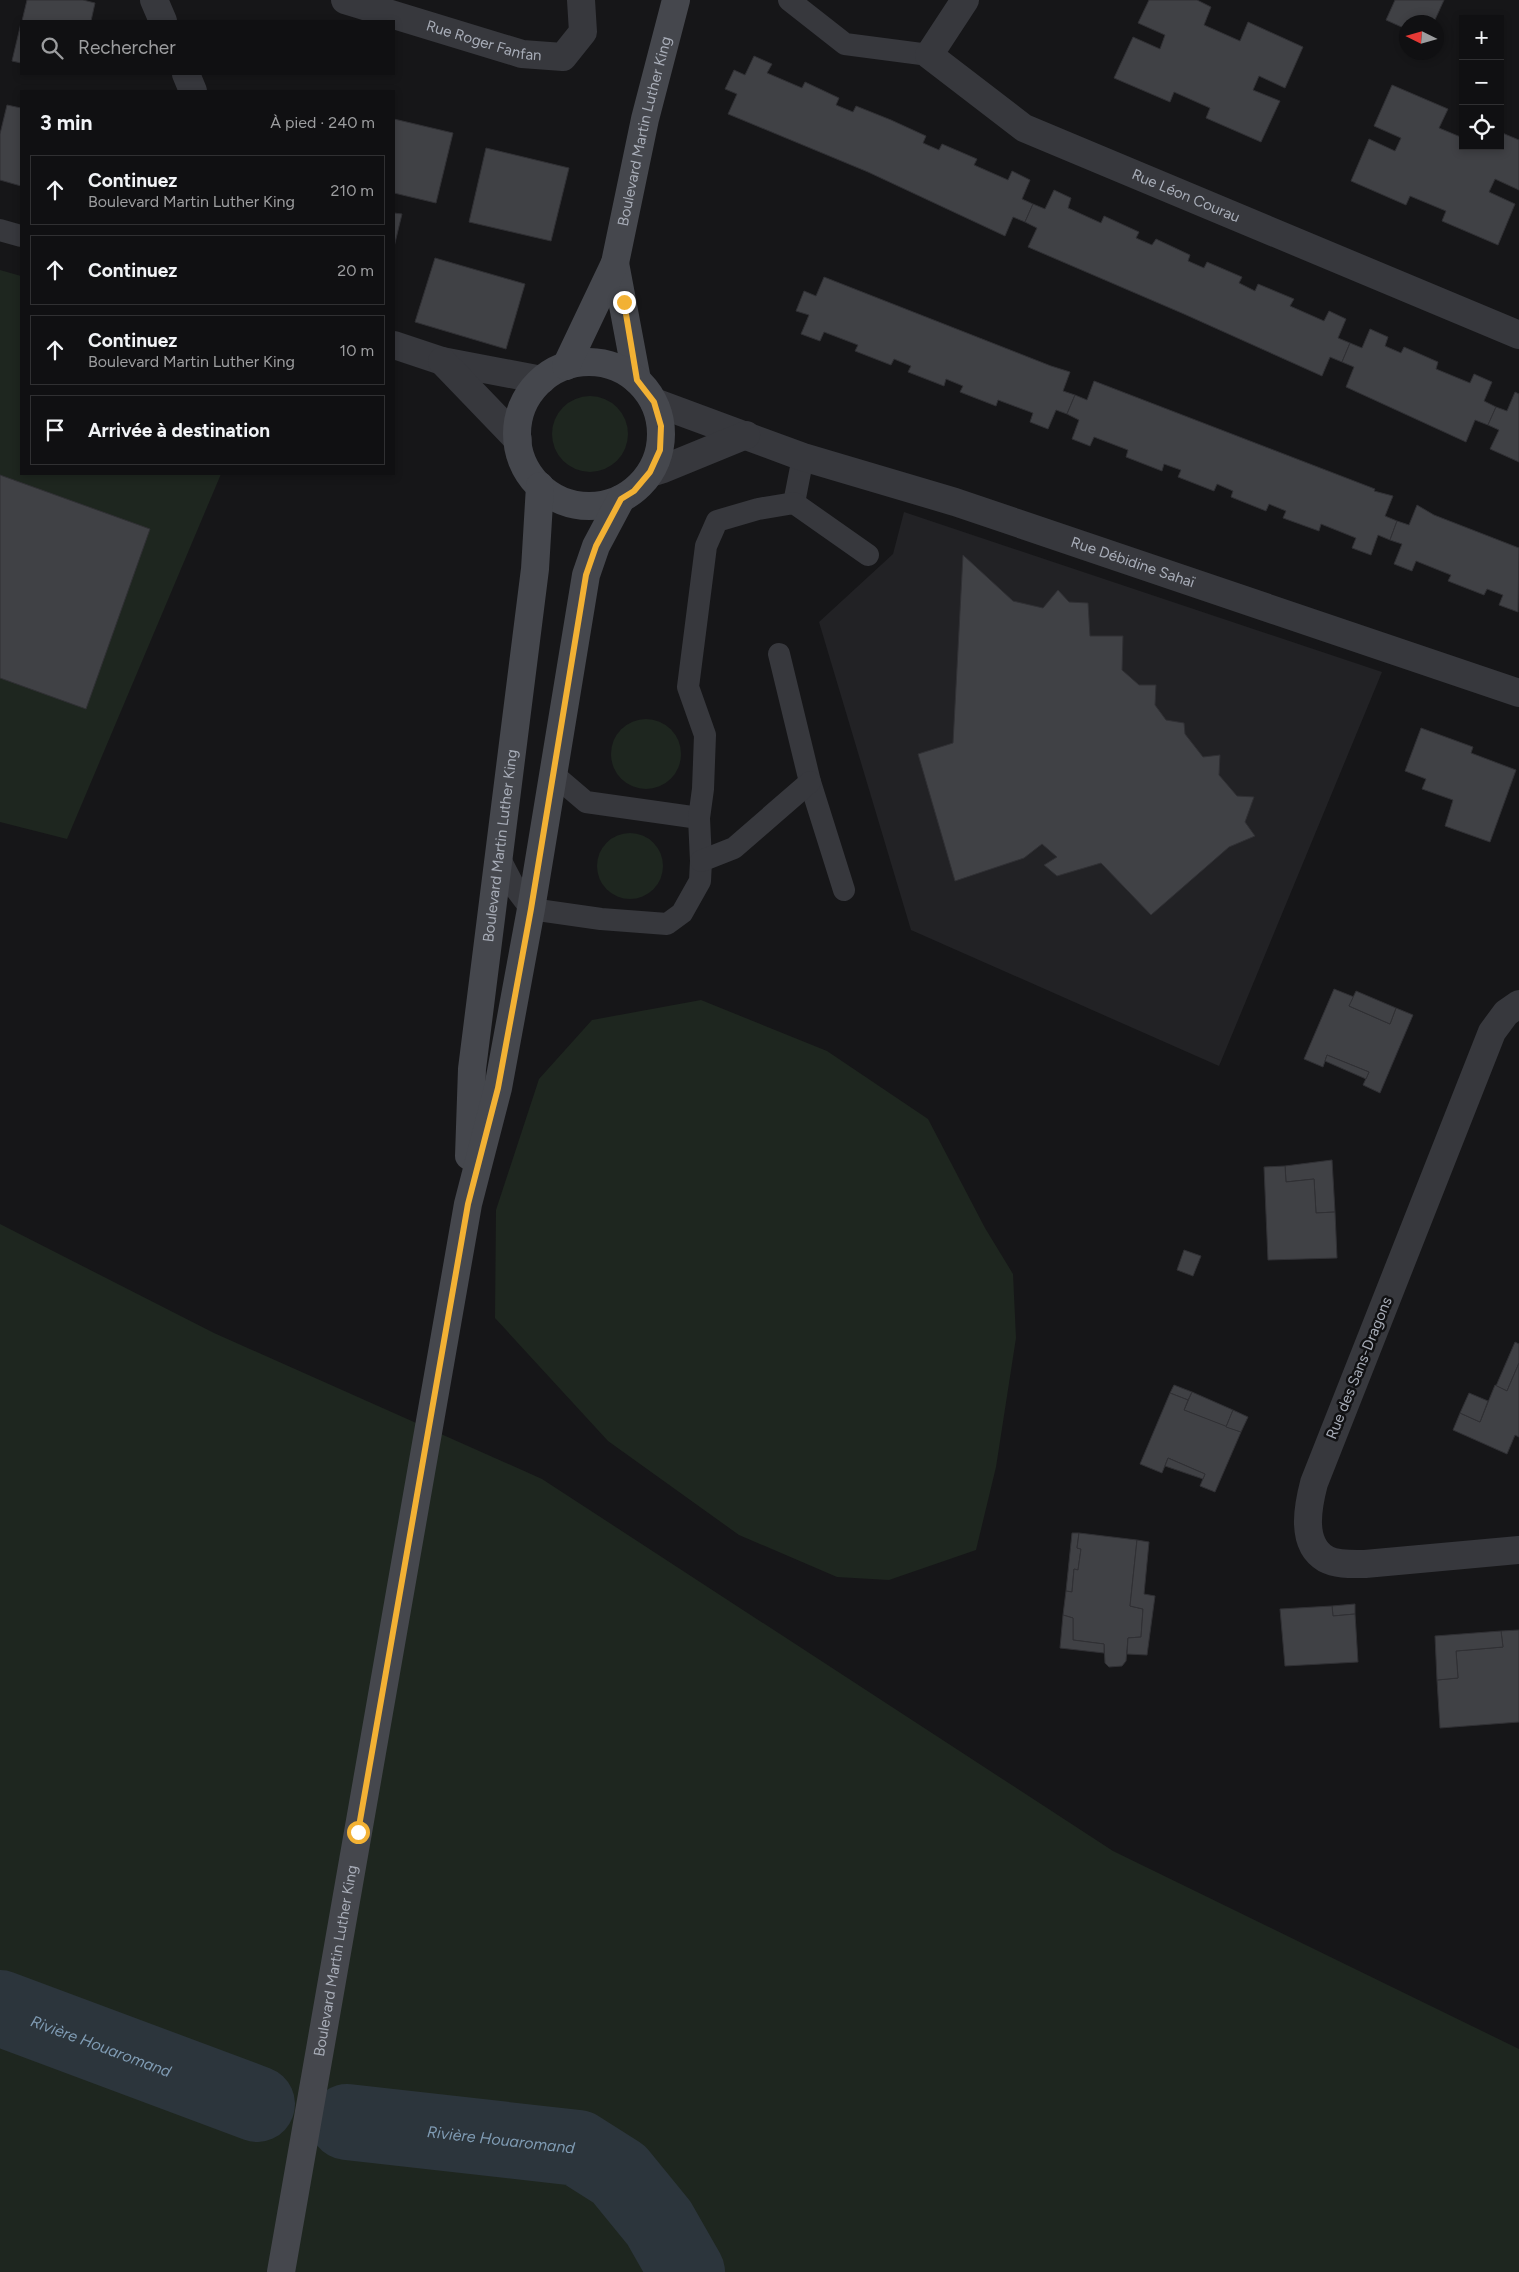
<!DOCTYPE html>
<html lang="fr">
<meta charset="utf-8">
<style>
:root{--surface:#101012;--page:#1e1e20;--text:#f1f3f6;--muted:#9c9d9f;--line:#303032}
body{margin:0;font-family:Figtree,sans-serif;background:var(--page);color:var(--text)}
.controls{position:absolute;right:15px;top:15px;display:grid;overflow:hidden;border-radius:0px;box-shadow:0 2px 8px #0003}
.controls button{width:45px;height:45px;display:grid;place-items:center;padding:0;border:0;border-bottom:1px solid var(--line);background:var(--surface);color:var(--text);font:25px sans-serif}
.compass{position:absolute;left:1399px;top:15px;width:45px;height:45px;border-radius:50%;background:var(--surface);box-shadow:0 2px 8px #0003;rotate:275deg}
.stop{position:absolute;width:15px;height:15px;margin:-11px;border:4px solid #f2b134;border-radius:50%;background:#fff}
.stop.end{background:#f2b134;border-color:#fff;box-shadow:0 1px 5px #0008}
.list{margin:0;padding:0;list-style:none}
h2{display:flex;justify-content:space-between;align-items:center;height:65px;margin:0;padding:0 20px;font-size:21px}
h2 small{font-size:16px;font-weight:400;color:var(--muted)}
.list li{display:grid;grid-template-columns:32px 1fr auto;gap:15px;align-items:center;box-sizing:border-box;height:70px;margin:0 10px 10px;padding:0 10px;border:1px solid var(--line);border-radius:0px}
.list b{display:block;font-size:19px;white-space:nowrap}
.list p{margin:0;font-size:16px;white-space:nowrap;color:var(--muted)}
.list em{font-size:16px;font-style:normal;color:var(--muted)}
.icon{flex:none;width:28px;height:28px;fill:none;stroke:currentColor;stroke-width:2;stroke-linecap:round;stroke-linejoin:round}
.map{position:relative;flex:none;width:1519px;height:2272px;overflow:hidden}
.search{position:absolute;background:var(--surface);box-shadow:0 2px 8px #0003;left:20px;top:20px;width:375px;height:55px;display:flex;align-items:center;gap:12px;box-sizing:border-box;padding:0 18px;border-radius:0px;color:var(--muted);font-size:19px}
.panel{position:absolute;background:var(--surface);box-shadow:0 2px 8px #0003;left:20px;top:90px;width:375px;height:385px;border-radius:0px}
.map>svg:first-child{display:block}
.built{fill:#222225}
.green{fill:#1e261f}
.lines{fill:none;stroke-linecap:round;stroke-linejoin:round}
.river{stroke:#2c353c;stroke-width:76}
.building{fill:#404145;stroke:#303034}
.service{stroke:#37383d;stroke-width:22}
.minor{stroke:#37383d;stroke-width:28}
.secondary{stroke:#45474d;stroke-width:28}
.route{stroke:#f2b134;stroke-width:6}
.labels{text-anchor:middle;stroke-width:5;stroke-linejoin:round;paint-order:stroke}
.street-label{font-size:15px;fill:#a8adb8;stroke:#111113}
.water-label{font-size:16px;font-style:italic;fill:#7f9bb3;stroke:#111113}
</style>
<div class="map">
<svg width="1519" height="2272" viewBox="0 0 1519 2272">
<rect width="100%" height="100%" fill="#161618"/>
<polygon class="built" points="904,512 1382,672 1219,1066 911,930 819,622 893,554"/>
<g class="green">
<polygon points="0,270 21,276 21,474 221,474 67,839 0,822"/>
<circle cx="590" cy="434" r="38"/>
<circle cx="646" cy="754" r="35"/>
<circle cx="630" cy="866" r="33"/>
<polygon points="701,1000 827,1051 928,1119 985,1228 1013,1274 1016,1338 996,1467 976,1550 889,1580 837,1577 739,1535 608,1441 495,1318 496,1210 539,1079 592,1020"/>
<polygon points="0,1224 214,1333 542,1479 1113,1851 1519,2049 1519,2272 0,2272"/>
</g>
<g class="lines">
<g class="river">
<path id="s1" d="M0 2008 257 2104"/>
<path id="s2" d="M347 2122 578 2148 619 2174 659 2223 687 2272"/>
</g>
</g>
<g class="building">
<polygon points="27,0 83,0 95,3 91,21 22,21"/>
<polygon points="1149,0 1197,0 1211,7 1204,25 1240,41 1248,22 1303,47 1285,88 1259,76 1253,90 1280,101 1261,142 1206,118 1210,108 1174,92 1170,102 1114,78 1133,37 1160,49 1165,35 1138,23"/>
<polygon points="1395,0 1444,0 1434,22 1406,22 1406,29 1386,20"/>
<polygon points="21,23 21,63 12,61"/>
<polygon points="754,56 772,64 767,73 802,88 805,82 839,98 836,105 853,112 856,106 891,120 926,136 923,143 939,150 942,144 977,159 974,165 1008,180 1012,171 1030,180 1022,199 1033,204 1025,222 1013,217 1005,236 868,172 728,114 737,94 725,89 734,70 745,75"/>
<polygon points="1392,85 1448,109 1439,128 1463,138 1463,146 1500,146 1500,132 1519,140 1519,190 1495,179 1489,192 1515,204 1498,245 1442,221 1446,211 1410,196 1406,205 1351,181 1369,139 1395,151 1401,138 1374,126"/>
<polygon points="7,105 21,108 21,186 0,180 0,134"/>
<polygon points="394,119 453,133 436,203 394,193"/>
<polygon points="486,148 569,168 551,241 469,222"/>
<polygon points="1054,190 1071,198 1068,208 1101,223 1104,216 1139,232 1136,238 1152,245 1156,239 1190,255 1188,261 1204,268 1207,262 1242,277 1239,283 1255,291 1258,284 1294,299 1290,306 1324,321 1329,311 1346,319 1338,338 1350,343 1342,362 1330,357 1322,376 1184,314 1028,247 1037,228 1025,222 1033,204 1045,209"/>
<polygon points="394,213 402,214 394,247"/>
<polygon points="435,258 525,284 506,349 415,322"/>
<polygon points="824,277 1051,366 1070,372 1063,391 1075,395 1067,414 1056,410 1048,429 1030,422 1033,413 998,400 996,406 960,392 963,386 946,379 944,386 908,372 911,366 894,359 891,365 855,351 858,345 824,332 820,341 801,334 809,315 796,311 804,291 816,296"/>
<polygon points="1370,329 1388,337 1385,346 1401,353 1404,347 1438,362 1436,369 1470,383 1474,374 1492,382 1484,401 1496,407 1488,425 1475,420 1466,442 1346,387 1354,367 1342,362 1350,343 1362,348"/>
<polygon points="1094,381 1375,489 1374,491 1393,496 1385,516 1397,521 1390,540 1378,535 1371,555 1352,548 1356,538 1321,524 1319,531 1283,518 1286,511 1269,504 1266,511 1231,497 1233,491 1217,484 1214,491 1178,477 1181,470 1164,464 1162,471 1126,457 1128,450 1094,437 1090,446 1072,439 1079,420 1067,414 1075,395 1087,400"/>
<polygon points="1515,392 1519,394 1519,462 1490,449 1499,430 1488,425 1496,407 1507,411"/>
<polygon points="0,475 150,529 86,709 0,678"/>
<polygon points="1417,505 1434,515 1519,548 1518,612 1499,605 1503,595 1487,589 1484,595 1448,581 1451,575 1416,561 1412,571 1394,564 1402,544 1390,540 1397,521 1409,525"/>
<polygon points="963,555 1013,601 1043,608 1058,590 1069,602 1088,603 1090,636 1123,636 1122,670 1139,685 1156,685 1155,705 1166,720 1184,723 1185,734 1203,757 1220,755 1219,775 1237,796 1254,797 1245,822 1255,836 1229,847 1151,915 1101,863 1057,876 1044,865 1057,857 1042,844 1024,858 955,881 918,754 953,743"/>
<polygon points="1421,728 1473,747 1471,753 1516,770 1490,842 1445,826 1453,800 1422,789 1426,779 1405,771"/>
<polygon points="1334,989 1354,997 1349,1006 1390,1024 1396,1008 1413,1015 1380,1093 1363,1085 1369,1072 1327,1055 1323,1067 1304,1059"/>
<polygon points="1356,991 1396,1008 1390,1024 1349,1006"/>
<polygon points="1327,1055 1369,1072 1366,1079 1325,1061"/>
<polygon points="1332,1160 1335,1212 1316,1213 1314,1179 1286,1182 1285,1166"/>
<polygon points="1285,1166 1286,1182 1314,1179 1316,1213 1335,1212 1337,1258 1268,1260 1264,1167"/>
<polygon points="1184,1250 1201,1256 1193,1276 1177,1270"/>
<polygon points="1515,1342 1519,1344 1519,1363 1507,1391 1496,1386"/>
<polygon points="1519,1363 1519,1437 1515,1435 1507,1454 1453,1430 1460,1413 1480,1422 1495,1385 1507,1391"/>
<polygon points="1174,1385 1192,1392 1188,1400 1170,1393"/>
<polygon points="1192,1392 1233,1410 1226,1427 1184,1410"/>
<polygon points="1170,1393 1188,1400 1184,1410 1241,1432 1215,1492 1200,1486 1205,1474 1168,1458 1162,1473 1140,1464"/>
<polygon points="1469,1393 1488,1401 1480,1422 1460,1413"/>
<polygon points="1233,1410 1248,1417 1241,1432 1226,1427"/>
<polygon points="1168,1458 1205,1474 1203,1479 1165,1466"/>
<polygon points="1072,1533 1079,1533 1077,1548 1081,1549 1078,1570 1074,1569 1072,1592 1066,1591"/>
<polygon points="1079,1533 1137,1540 1130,1606 1143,1609 1141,1637 1128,1638 1126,1661 1122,1666 1109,1667 1105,1663 1104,1644 1073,1640 1073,1618 1063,1615 1066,1591 1072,1592 1074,1569 1078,1570 1081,1549 1077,1548"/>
<polygon points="1137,1540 1149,1542 1144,1594 1155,1596 1147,1655 1127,1654 1128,1638 1141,1637 1143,1609 1130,1606"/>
<polygon points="1355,1604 1355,1614 1333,1616 1332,1606"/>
<polygon points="1332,1606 1333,1616 1355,1614 1358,1662 1285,1666 1280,1609"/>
<polygon points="1063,1615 1073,1618 1073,1640 1104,1644 1104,1653 1060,1648"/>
<polygon points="1519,1630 1519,1722 1440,1728 1437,1680 1458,1678 1456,1651 1503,1647 1501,1631"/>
<polygon points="1501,1631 1503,1647 1456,1651 1458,1678 1437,1680 1435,1636"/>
</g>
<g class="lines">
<g class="service">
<polyline points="789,0 845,44 929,55"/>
<polyline points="0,230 21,236"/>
<polyline points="794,503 803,457"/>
<polyline points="779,654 810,782 844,890"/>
<polyline points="552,773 586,802 699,818"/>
<polyline points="500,859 515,888 531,909 601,919 667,924 682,913 700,881 701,861 699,818 703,789 705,735 688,687 706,546 717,521 758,509 794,503 868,555"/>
<polyline points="701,861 734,848 810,782"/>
</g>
<g class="minor">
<polyline points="154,0 163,21"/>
<path id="s3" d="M345 0 522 54 563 57 583 32 581 0"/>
<path id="s4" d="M965 0 929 55 1024 128 1519 335"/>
<polyline points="186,74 193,91"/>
<polyline points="394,345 442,361 542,380"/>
<polyline points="442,361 518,440"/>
<path id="s5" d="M654 402 803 457 955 502 1519 693"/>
<polyline points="650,473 663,469 746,435"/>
<path d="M1519 1004 1506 1013 1492 1032 1314 1483C1308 1506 1300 1544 1326 1559 1337 1565 1353 1564 1365 1564L1519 1550"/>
</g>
<g class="secondary">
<polyline points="615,263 637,380"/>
<circle cx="589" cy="434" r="72"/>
<path id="s6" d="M566 366 615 263 645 119 676 0"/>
<path id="s7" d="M469 1156 472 1069 535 569 540 486"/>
<path id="s8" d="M281 2272 468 1204 498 1088 531 909 586 575 596 546 621 499"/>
</g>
</g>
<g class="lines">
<polyline class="route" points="358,1832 468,1204 498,1088 531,909 586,575 596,546 621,499 634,491 650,472 660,450 661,426 654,402 637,380 624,302"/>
</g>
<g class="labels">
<g class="street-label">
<text dy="5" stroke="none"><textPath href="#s3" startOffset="145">Rue Roger Fanfan</textPath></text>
<text dy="5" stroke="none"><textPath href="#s6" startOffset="249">Boulevard Martin Luther King</textPath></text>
<text dy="5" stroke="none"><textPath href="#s4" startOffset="361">Rue Léon Courau</textPath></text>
<text dy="5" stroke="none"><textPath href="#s5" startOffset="505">Rue Débidine Sahaï</textPath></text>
<text dy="5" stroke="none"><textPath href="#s7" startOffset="312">Boulevard Martin Luther King</textPath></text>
<text transform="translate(1359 1368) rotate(-68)" y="5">Rue des Sans-Dragons</text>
<text dy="5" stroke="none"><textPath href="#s8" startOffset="316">Boulevard Martin Luther King</textPath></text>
</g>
<g class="water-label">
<text dy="6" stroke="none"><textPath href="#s1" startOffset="108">Rivière Houaromand</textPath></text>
<text dy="6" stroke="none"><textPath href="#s2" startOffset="155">Rivière Houaromand</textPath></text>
</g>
</g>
</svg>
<div class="controls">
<button>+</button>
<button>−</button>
<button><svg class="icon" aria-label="locate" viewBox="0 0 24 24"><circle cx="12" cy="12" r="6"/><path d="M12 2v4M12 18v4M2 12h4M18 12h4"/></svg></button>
</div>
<svg class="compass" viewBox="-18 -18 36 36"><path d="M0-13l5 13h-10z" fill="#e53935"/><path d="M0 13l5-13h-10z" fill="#9c9d9f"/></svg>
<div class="stop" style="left:358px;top:1832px"></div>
<div class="stop end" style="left:624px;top:302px"></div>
<div class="search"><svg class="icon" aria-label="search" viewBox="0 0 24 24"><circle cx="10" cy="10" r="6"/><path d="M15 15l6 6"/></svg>Rechercher</div>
<section class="panel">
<h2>3 min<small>À pied · 240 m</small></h2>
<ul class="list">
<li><svg class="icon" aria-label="ahead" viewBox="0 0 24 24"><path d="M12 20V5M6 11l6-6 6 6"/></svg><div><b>Continuez</b><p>Boulevard Martin Luther King</p></div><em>210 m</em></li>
<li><svg class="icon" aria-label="ahead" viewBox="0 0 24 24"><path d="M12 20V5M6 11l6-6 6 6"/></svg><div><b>Continuez</b></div><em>20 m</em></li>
<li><svg class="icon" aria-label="ahead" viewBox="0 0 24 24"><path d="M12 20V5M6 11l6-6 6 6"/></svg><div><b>Continuez</b><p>Boulevard Martin Luther King</p></div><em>10 m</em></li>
<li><svg class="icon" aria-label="arrive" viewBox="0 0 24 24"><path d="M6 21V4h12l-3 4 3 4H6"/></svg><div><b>Arrivée à destination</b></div></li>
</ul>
</section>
</div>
